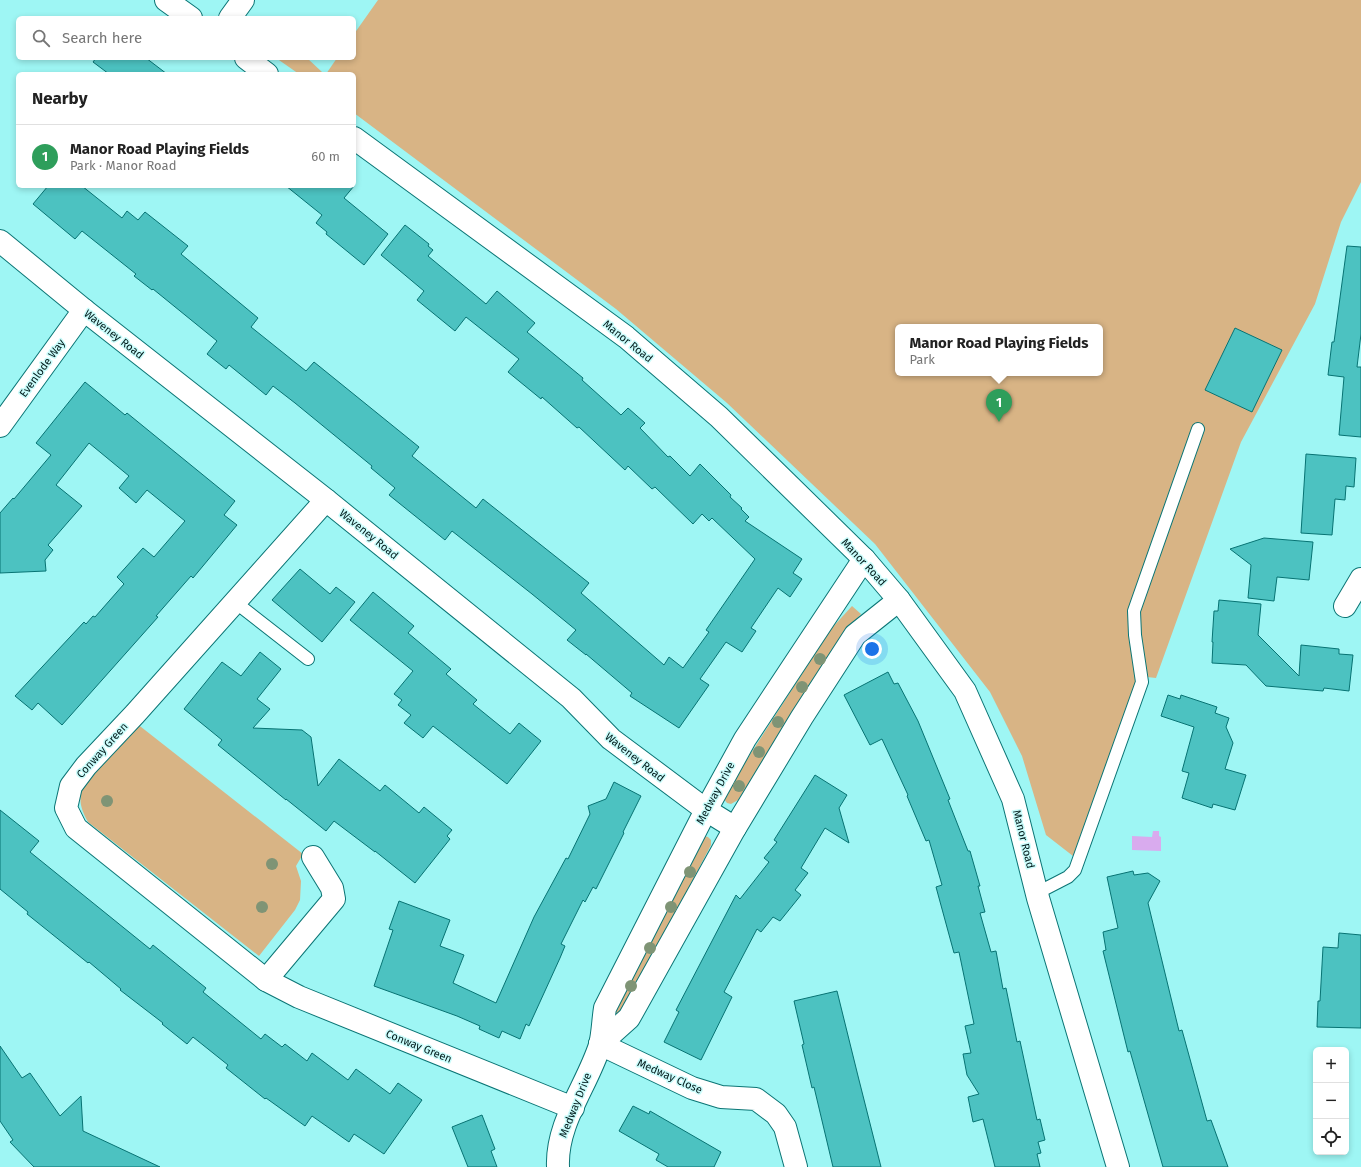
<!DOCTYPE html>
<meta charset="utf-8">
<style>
:root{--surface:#fff;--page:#f2f2f2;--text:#222;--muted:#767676;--line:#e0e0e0;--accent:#d5455d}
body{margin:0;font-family:"Fira Sans",sans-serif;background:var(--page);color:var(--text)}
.controls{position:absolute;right:12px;bottom:12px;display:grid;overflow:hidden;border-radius:6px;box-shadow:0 2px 6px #0003}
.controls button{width:36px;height:36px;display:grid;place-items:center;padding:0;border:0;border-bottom:1px solid var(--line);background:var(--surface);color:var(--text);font:20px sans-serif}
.you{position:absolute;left:872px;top:649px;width:14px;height:14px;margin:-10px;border:3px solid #fff;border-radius:50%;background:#1a73e8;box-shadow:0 0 0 6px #1a73e833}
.badge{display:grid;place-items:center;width:26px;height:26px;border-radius:50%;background:var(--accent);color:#fff;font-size:13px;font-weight:700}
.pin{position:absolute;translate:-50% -33px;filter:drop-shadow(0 1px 2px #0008)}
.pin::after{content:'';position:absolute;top:21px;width:14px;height:12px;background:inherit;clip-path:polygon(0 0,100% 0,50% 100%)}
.popup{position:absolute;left:895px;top:324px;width:208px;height:52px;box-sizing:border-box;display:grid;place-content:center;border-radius:6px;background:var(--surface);filter:drop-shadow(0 1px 3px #0005);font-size:13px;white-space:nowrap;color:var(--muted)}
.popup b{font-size:15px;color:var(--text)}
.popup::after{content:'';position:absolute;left:50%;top:100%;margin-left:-8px;border:8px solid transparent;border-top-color:var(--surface)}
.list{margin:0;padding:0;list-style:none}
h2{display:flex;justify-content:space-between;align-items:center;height:52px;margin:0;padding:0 16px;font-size:17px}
h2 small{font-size:13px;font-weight:400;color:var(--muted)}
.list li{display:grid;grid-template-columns:26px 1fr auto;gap:12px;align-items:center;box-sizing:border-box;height:64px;padding:0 16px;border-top:1px solid var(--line)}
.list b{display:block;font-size:15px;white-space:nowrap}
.list p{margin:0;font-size:13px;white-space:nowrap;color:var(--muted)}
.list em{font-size:13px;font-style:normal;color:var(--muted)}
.icon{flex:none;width:22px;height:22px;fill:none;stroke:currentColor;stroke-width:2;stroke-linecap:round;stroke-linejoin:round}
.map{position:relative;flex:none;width:1361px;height:1167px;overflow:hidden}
.search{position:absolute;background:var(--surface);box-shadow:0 2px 6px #0003;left:16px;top:16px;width:340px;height:44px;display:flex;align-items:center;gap:10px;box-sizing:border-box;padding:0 14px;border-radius:6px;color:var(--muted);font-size:15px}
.panel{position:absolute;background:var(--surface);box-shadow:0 2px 6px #0003;left:16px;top:72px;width:340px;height:116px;border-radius:6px}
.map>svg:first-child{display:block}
.green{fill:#d8b485;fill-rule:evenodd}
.water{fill:#d9abee}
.building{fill:#4cc2c1;stroke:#077373}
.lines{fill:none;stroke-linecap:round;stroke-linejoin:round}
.lane-casing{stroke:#0b7575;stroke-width:14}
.street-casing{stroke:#0b7575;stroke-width:24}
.lane{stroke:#fff;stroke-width:12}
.street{stroke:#fff;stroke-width:22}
.tree{fill:#7f9475}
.labels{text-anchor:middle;stroke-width:3;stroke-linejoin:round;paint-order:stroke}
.street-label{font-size:11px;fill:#001a1a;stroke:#cafcfb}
</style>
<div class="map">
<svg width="1361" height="1167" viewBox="0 0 1361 1167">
<rect width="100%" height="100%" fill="#9ef6f4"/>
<g class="green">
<path d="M378 0H1361V182L1341 222 1315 304 1241 442 1156 678 1138 676 1073 856 1046 835 1022 756 990 692 875 544 727 403 616 309 354 113V74H326L337 58H354V34ZM898 327H1100V373H898Z"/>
<polygon points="276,58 307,58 322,72 321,74 299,74"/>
<polygon points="852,606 861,614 840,638 738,800 731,804 727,803 724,799 726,792 831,629"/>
<path d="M136 723 303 854 296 866 301 881 300 900 295 910 259 956 88 822C80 807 79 802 82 785Z"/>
<polygon points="704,836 708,837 711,840 711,845 616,1027 608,1021"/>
</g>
<polygon class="water" points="1153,831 1159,831 1159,836 1161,837 1161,851 1132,850 1132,836 1152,837"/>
<g class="building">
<polygon points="96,58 146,58 167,74 109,74 93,62"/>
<polygon points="48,186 82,186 122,218 127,211 138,220 145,212 188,246 181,254 258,318 251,327 306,371 314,362 419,447 412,456 476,508 483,499 589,583 581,593 664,665 669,657 683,668 709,632 706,630 755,559 712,518 709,521 702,514 693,524 655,487 652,489 628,466 625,470 579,427 577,428 542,397 541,399 508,372 519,359 466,317 455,331 417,300 424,291 381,255 405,225 429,244 428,246 433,250 428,256 486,304 497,291 535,323 527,332 583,378 582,380 621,415 628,408 645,423 640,428 668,457 670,456 690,476 700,464 731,495 730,497 742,508 741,509 749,517 745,521 802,559 793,573 802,579 790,597 778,588 751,628 756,631 742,652 726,642 700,679 709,685 679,728 630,696 632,693 586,654 586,655 567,640 576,630 532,594 452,531 445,540 389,495 395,488 371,468 372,466 295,403 273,386 266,395 229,365 226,369 207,354 217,341 153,289 152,290 134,276 136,274 82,231 75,239 33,204"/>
<polygon points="286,186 354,186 344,198 388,234 364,265 326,234 327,232 316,223 322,215"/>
<polygon points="1347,246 1361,247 1361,334 1357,367 1361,367 1361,437 1339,435 1344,377 1328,375 1332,342 1334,342"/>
<polygon points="1235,328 1282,350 1252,412 1205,390"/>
<polygon points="85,382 125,415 127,413 235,501 224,515 237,525 193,578 191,576 156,616 158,617 62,725 38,703 32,710 15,696 84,622 86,624 93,616 95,617 124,584 117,577 143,548 154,557 185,521 147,490 136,503 119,488 129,476 89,443 56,485 82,506 48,545 53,550 45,560 46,571 0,573 0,513 13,498 14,499 51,455 36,443"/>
<polygon points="1306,454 1356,458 1354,487 1346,486 1345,500 1335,499 1332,535 1301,533"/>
<polygon points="1264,538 1313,542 1309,580 1277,577 1274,601 1248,598 1251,565 1230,549"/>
<polygon points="300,569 330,594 336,587 355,602 322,642 272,600"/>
<polygon points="373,592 414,626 408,633 451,669 446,674 477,700 473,704 510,734 519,723 541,741 507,784 433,726 423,738 404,723 411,715 398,705 402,700 394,694 413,671 350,620"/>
<polygon points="1219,600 1261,604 1258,635 1299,676 1301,645 1339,649 1339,654 1353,655 1349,691 1324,688 1323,691 1266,686 1246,665 1212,663 1213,642 1212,642 1214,611 1218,611"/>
<polygon points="260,652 281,669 257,699 270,709 253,728 302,730 311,737 318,786 339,759 380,791 385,785 419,813 424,807 452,830 447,836 450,839 415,883 375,851 375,852 334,821 326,831 286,799 286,800 218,745 222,740 184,709 222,662 241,676"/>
<polygon points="888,672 894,684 898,683 918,721 950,799 948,800 968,851 970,851 980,886 978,886 985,912 980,913 991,952 996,951 1003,989 1006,988 1017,1042 1020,1041 1037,1120 1040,1119 1045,1140 1038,1142 1041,1153 1037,1154 1040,1167 995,1167 983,1119 973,1122 968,1097 979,1094 967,1075 963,1054 971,1053 965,1026 974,1024 959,952 954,953 936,887 942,885 929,840 926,841 907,796 908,795 882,739 870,745 844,695"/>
<polygon points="1168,695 1180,699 1181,695 1217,707 1215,713 1229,718 1226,727 1233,743 1225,769 1246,775 1235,810 1213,804 1212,808 1182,798 1189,773 1182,771 1194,727 1161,716"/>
<polygon points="815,775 847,795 839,808 849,843 825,828 801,868 808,873 795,890 801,895 780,921 773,917 761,932 757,929 724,992 732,997 701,1060 664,1042 679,1012 676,1010 736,895 740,899 769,862 764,858 777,842 774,840"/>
<polygon points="614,782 641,796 623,832 624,833 596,889 593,887 585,902 583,900 561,944 565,946 560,958 529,1026 526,1024 520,1039 502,1031 499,1038 479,1029 480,1026 457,1016 374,986 393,930 389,929 399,901 450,920 440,946 464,955 453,983 496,1003 534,917 566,858 568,859 590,814 588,806 606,799"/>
<polygon points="0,810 39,841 30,852 150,949 153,945 206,988 203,992 261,1039 265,1034 282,1047 285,1044 307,1061 312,1053 348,1080 356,1069 390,1094 398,1083 422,1100 384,1154 354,1134 349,1142 312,1116 305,1126 266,1098 265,1099 226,1068 228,1065 193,1037 187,1044 162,1024 163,1023 120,990 121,989 89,962 88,963 27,914 28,912 0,889"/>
<polygon points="1133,871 1134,875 1148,873 1160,881 1148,903 1179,1031 1182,1030 1207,1121 1211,1120 1228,1167 1163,1167 1130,1051 1128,1052 1103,951 1106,950 1103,932 1118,928 1107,877"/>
<polygon points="1339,933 1361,935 1361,1028 1317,1027 1318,1001 1320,1001 1323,947 1338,948"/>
<polygon points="837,991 858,1076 881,1167 833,1167 814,1087 812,1088 802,1045 804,1044 794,1001"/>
<polygon points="0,1046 22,1078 30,1073 60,1116 81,1096 83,1131 160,1167 34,1167 10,1142 13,1140 0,1121"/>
<polygon points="633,1106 649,1114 650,1111 721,1152 714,1167 668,1167 656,1160 659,1154 619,1131"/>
<polygon points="482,1115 495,1149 491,1151 497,1167 468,1167 452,1127"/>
</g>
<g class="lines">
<g class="lane-casing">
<g id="lane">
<polyline points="235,602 308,659"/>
<polyline points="1037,893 1068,877 1075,870 1142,682 1135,635 1134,611 1198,429"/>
</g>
</g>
<g class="street-casing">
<g id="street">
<polyline points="166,0 191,18"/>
<polyline points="230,18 243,0"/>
<polyline points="246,58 267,74"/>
<polyline points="354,138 626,337 719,417 864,559 899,600 965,691 1013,799 1038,898 1118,1167"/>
<polyline points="0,241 84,310 326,500 571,698 611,739 706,810 735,828"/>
<polyline points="0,426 84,310"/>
<polyline points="326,500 135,714 86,766 71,786 66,808 76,828 266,980 299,997 573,1108"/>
<polyline points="1345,606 1361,579"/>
<polyline points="266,980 334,899 332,888 313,857"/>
<polyline points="600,1044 629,1018 735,828 802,717 855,635 899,600"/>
<polyline points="600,1044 692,1088 721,1097 756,1099 776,1114 785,1127 796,1167"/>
<path d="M558 1167C556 1123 587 1086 600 1045 603 1033 603 1020 605 1008L706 810 745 739 864 559"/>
</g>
</g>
<use href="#lane" class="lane"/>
<use href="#street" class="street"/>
</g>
<g class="tree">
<circle cx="820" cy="659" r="6"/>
<circle cx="802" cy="687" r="6"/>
<circle cx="778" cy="722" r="6"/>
<circle cx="759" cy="752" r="6"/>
<circle cx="739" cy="786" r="6"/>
<circle cx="107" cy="801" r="6"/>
<circle cx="272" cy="864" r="6"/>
<circle cx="690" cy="872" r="6"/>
<circle cx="262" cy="907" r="6"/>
<circle cx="671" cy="907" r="6"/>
<circle cx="650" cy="948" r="6"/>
<circle cx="631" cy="986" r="6"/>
</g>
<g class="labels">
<g class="street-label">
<text transform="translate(114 334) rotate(38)" y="4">Waveney Road</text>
<text transform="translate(628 341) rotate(39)" y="4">Manor Road</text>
<text transform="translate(42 368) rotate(-54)" y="4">Evenlode Way</text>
<text transform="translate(369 534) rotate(39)" y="4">Waveney Road</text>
<text transform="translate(864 562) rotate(47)" y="4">Manor Road</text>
<text transform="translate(102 750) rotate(-48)" y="4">Conway Green</text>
<text transform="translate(635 757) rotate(38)" y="4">Waveney Road</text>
<text transform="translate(715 793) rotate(-62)" y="4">Medway Drive</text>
<text transform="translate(1024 839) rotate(76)" y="4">Manor Road</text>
<text transform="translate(419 1046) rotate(22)" y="4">Conway Green</text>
<text transform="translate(670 1076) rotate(24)" y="4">Medway Close</text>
<text transform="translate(575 1105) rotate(-68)" y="4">Medway Drive</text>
</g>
</g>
</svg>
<div class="controls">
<button>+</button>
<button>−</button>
<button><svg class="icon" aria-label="locate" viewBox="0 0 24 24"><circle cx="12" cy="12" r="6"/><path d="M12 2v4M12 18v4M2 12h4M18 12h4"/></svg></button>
</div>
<div class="you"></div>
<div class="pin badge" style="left:999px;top:422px;background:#2e9e5b">1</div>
<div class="popup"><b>Manor Road Playing Fields</b>Park</div>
<div class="search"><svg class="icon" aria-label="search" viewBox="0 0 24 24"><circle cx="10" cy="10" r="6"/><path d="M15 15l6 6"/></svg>Search here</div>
<section class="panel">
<h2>Nearby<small></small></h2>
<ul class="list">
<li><span class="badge" style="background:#2e9e5b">1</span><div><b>Manor Road Playing Fields</b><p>Park · Manor Road</p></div><em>60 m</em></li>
</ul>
</section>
</div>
